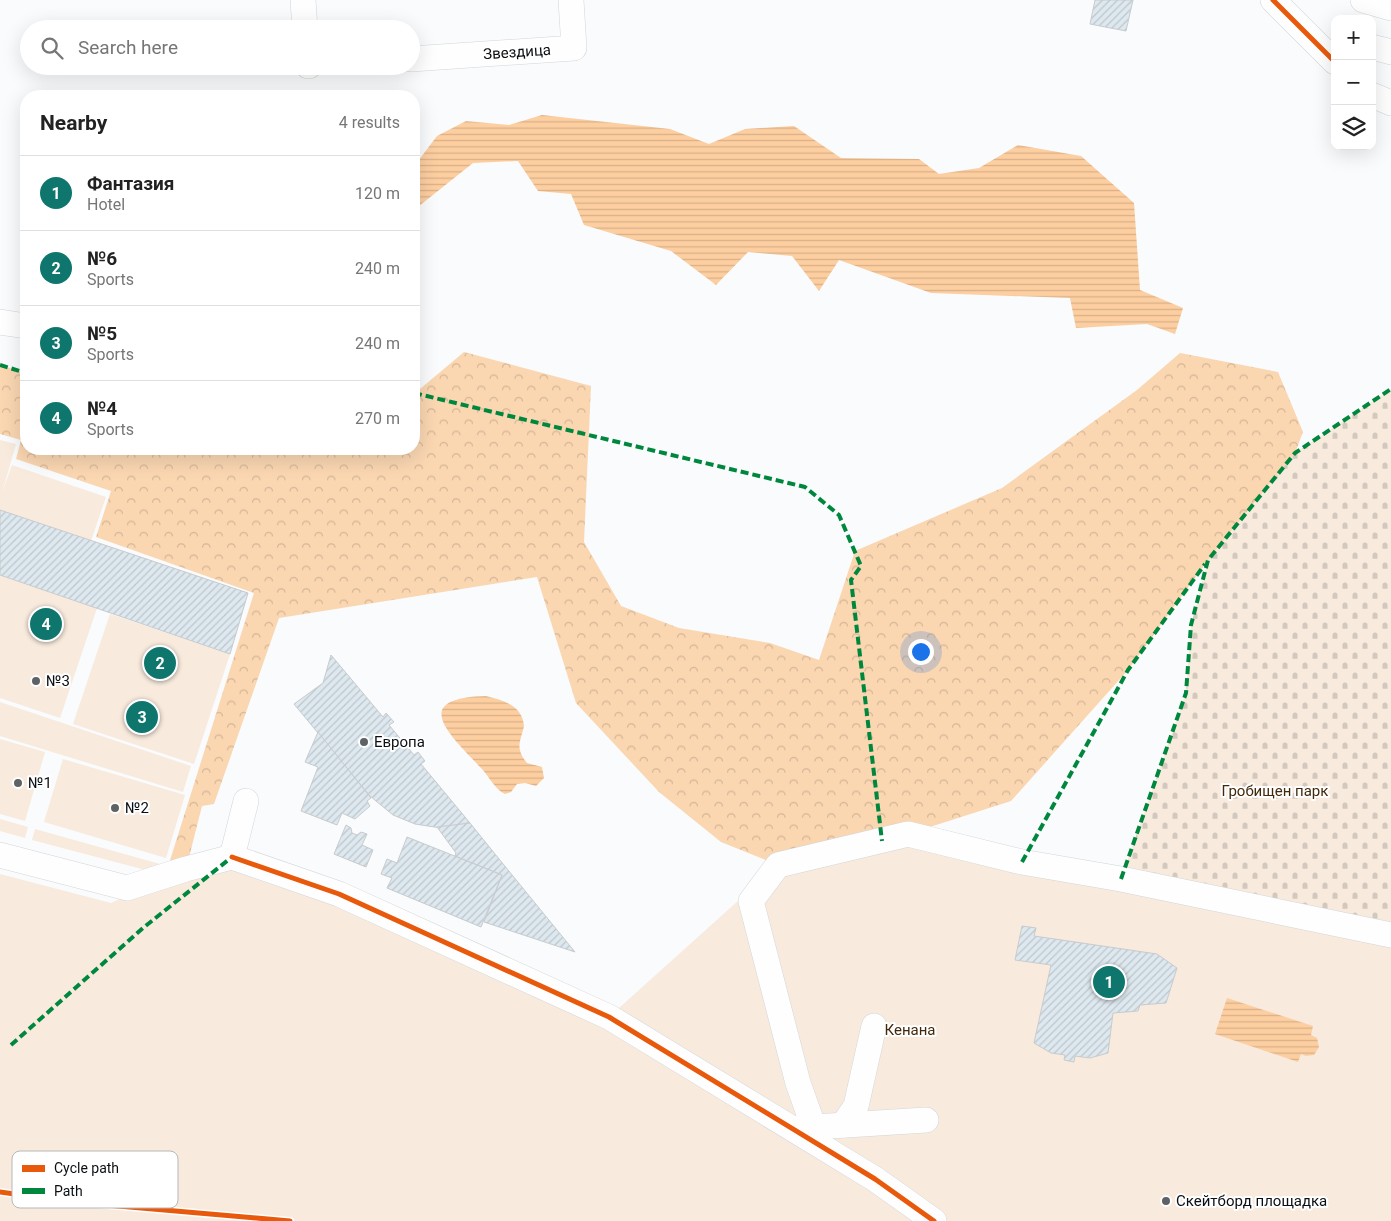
<!DOCTYPE html>
<meta charset="utf-8">
<style>
:root{--surface:#fff;--page:#f2f2f2;--text:#222;--muted:#767676;--line:#e0e0e0;--accent:#0f766e}
body{margin:0;font-family:Roboto,sans-serif;background:var(--page);color:var(--text)}
.controls{position:absolute;right:15px;top:15px;display:grid;overflow:hidden;border-radius:10px;box-shadow:0 5px 20px #0002}
.controls button{width:45px;height:45px;display:grid;place-items:center;padding:0;border:0;border-bottom:1px solid var(--line);background:var(--surface);color:var(--text);font:25px sans-serif}
.you{position:absolute;left:920px;top:651px;width:18px;height:18px;margin:-12px;border:4px solid #fff;border-radius:50%;background:#1a73e8;box-shadow:0 0 0 8px #1a73e833}
.badge{display:grid;place-items:center;width:32px;height:32px;border-radius:50%;background:var(--accent);color:#fff;font-size:16px;font-weight:700}
.pin{position:absolute;translate:-50% -50%;border:2px solid #fff;box-shadow:0 1px 5px #0006}
.list{margin:0;padding:0;list-style:none}
h2{display:flex;justify-content:space-between;align-items:center;height:65px;margin:0;padding:0 20px;font-size:21px}
h2 small{font-size:16px;font-weight:400;color:var(--muted)}
.list li{display:grid;grid-template-columns:32px 1fr auto;gap:15px;align-items:center;box-sizing:border-box;height:75px;padding:0 20px;border-top:1px solid var(--line)}
.list b{display:block;font-size:19px;white-space:nowrap}
.list p{margin:0;font-size:16px;white-space:nowrap;color:var(--muted)}
.list em{font-size:16px;font-style:normal;color:var(--muted)}
.icon{flex:none;width:28px;height:28px;fill:none;stroke:currentColor;stroke-width:2;stroke-linecap:round;stroke-linejoin:round}
.map{position:relative;flex:none;width:1391px;height:1221px;overflow:hidden}
.search{position:absolute;background:var(--surface);box-shadow:0 5px 20px #0002;left:20px;top:20px;width:400px;height:55px;display:flex;align-items:center;gap:12px;box-sizing:border-box;padding:0 18px;border-radius:28px;color:var(--muted);font-size:19px}
.panel{position:absolute;background:var(--surface);box-shadow:0 5px 20px #0002;left:20px;top:90px;width:400px;height:365px;border-radius:20px}
.map>svg:first-child{display:block}
.forest{fill:url(#forest-crowns)}
.cemetery{fill:url(#cemetery-stones)}
.park{fill:#f8eadd}
.water{fill:url(#water-rules)}
.building{fill:url(#building-hatch);stroke:#c8cbce}
.lines{fill:none;stroke-linecap:round;stroke-linejoin:round}
.minor-casing{stroke:#d2d6d8;stroke-width:26}
.minor{stroke:#fefeff;stroke-width:25}
.quiet{stroke:#00873e;stroke-width:4;stroke-dasharray:8 4;stroke-linecap:butt}
.cycleway-casing{stroke:#fff;stroke-width:8}
.cycleway{stroke:#e8590c;stroke-width:5}
.poi-dot{fill:#5e6265;stroke:#fff;stroke-width:2}
.labels{text-anchor:middle;stroke-width:4;stroke-linejoin:round;paint-order:stroke}
.street-label{font-size:15px;fill:#0b0f13;stroke:#fff}
.poi-label{font-size:15px;fill:#0b0f13;stroke:#fff;text-anchor:start}
.park-label{font-size:15px;fill:#43290b;stroke:#fff}
.key{fill:#fff;stroke:#b6b7b8;stroke-width:1}
.key-label{font-size:14px;fill:#0b0f13}
</style>
<div class="map">
<svg width="1391" height="1221" viewBox="0 0 1391 1221">
<defs>
<pattern id="forest-crowns" width="20" height="18" patternUnits="userSpaceOnUse" patternTransform="scale(1.25)"><rect width="20" height="18" fill="#fad6b1"/><path d="M2 6a3 3 0 1 1 6 0M12 15a3 3 0 1 1 6 0" fill="none" stroke="#d5b697"/></pattern>
<pattern id="cemetery-stones" width="16" height="16" patternUnits="userSpaceOnUse" patternTransform="scale(1.25)"><rect width="16" height="16" fill="#f8eadd"/><path d="M2 7V4a2 2 0 0 1 4 0v3zM10 15v-3a2 2 0 0 1 4 0v3z" fill="#d3c8bd"/></pattern>
<pattern id="water-rules" width="6" height="5" patternUnits="userSpaceOnUse" patternTransform="scale(1.25)"><rect width="6" height="5" fill="#fdcea0"/><path d="M0 2.5h6" fill="none" stroke="#d8b089"/></pattern>
<pattern id="building-hatch" width="6" height="6" patternUnits="userSpaceOnUse" patternTransform="scale(1.25)"><rect width="6" height="6" fill="#dee8ef"/><path d="M-1 1l2-2M0 6l6-6M5 7l2-2" fill="none" stroke="#bdc6cc"/></pattern>
</defs>
<rect width="100%" height="100%" fill="#f9fbfc"/>
<polygon class="forest" points="464,352 591,386 584,542 621,606 679,628 770,643 819,660 855,551 1002,488 1137,390 1180,353 1278,372 1303,432 1295,453 1208,560 1128,670 1011,801 908,834 778,865 721,842 659,792 576,703 537,577 279,618 214,804 202,806 186,869 167,870 254,593 96,537 111,491 16,459 21,440 0,434 0,365 26,373 26,449 414,449 414,394"/>
<polygon class="cemetery" points="1391,389 1391,935 1121,879 1186,693 1191,625 1208,560 1295,453"/>
<g class="park">
<polygon points="0,440 16,444 2,493 12,465 106,497 91,541 0,510"/>
<polygon points="0,575 97,608 60,718 0,698"/>
<polygon points="110,614 230,654 194,764 73,724"/>
<polygon points="0,702 191,766 183,792 0,736"/>
<polygon points="0,739 45,752 25,821 0,814"/>
<polygon points="63,759 185,795 166,858 44,822"/>
<polygon points="0,819 28,827 25,838 0,831"/>
<polygon points="35,829 160,864 157,873 32,840"/>
<polygon points="908,834 1391,937 1391,1221 0,1221 0,874 111,903 186,869 232,857 609,1017 778,865"/>
</g>
<g class="water">
<polygon points="542,115 670,129 709,144 745,129 794,126 841,158 919,159 939,174 979,168 1018,145 1081,156 1134,203 1140,290 1183,308 1175,334 1147,324 1076,328 1070,298 931,293 839,260 819,291 792,256 748,252 716,285 671,251 584,225 571,194 538,191 518,161 473,163 414,210 414,162 418,161 437,136 466,121 509,125"/>
<path d="M486 696C505 701 522 705 524 726 520 743 515 748 527 763L542 767 544 778 536 786 525 783 517 784 511 792 505 794C494 789 488 774 479 766 449 734 409 698 486 696Z"/>
<polygon points="1227,998 1313,1026 1311,1035 1317,1038 1319,1047 1314,1055 1306,1056 1301,1054 1298,1062 1215,1034"/>
</g>
<g class="building">
<polygon points="1095,0 1133,0 1126,31 1090,24"/>
<polygon points="0,510 248,593 230,654 0,575"/>
<polygon points="331,655 383,717 386,713 394,722 389,725 414,755 418,752 425,761 421,764 470,823 441,828 415,824 393,815 370,796 294,704 323,683"/>
<polygon points="318,732 371,798 367,801 370,806 355,819 342,813 337,825 301,811 318,767 305,762"/>
<polygon points="470,823 495,854 575,952 484,922 502,875 455,856 456,853 437,827"/>
<polygon points="346,825 351,828 352,833 357,835 361,832 367,834 362,845 373,850 366,867 334,854"/>
<polygon points="407,837 502,875 481,927 387,888 392,878 381,874 387,859 397,863"/>
<polygon points="1022,926 1036,928 1034,936 1157,954 1177,968 1166,1003 1140,1005 1138,1011 1113,1013 1108,1053 1090,1058 1075,1056 1074,1062 1064,1060 1065,1055 1051,1053 1034,1043 1051,965 1015,960"/>
</g>
<g class="lines">
<g class="minor-casing">
<g id="minor">
<polyline points="303,0 305,29"/>
<polyline points="1273,0 1335,62"/>
<polyline points="1363,0 1391,8"/>
<polyline points="1372,47 1391,52"/>
<polyline points="411,59 574,48 571,0"/>
<polyline points="308,66 309,66"/>
<polyline points="1372,95 1391,103"/>
<polyline points="0,322 26,326"/>
<polyline points="0,855 127,888 186,869 232,857 339,894 609,1017 875,1179 934,1221"/>
<polyline points="232,857 246,801"/>
<polyline points="843,1125 856,1106 874,1026"/>
<polyline points="798,1128 926,1120"/>
<polyline points="814,1128 798,1083 751,901 778,865 908,834 1022,862 1121,879 1391,935"/>
</g>
</g>
<use href="#minor" class="minor"/>
<g class="quiet">
<polyline points="0,365 26,373"/>
<polyline points="414,393 805,487 839,515 861,566 851,580 882,841"/>
<polyline points="1022,862 1128,670 1205,564"/>
<polyline points="1121,879 1186,693 1191,625 1208,560 1295,453 1391,389"/>
<polyline points="11,1045 143,928 232,857"/>
</g>
<g class="cycleway-casing">
<g id="cycleway">
<polyline points="1273,0 1335,62"/>
<polyline points="232,857 339,894 609,1017 875,1179 934,1221"/>
<polyline points="0,1192 72,1202 290,1221"/>
</g>
</g>
<use href="#cycleway" class="cycleway"/>
</g>
<g class="poi-dot">
<circle cx="36" cy="681" r="5"/>
<circle cx="364" cy="742" r="5"/>
<circle cx="18" cy="783" r="5"/>
<circle cx="115" cy="808" r="5"/>
<circle cx="1166" cy="1201" r="5"/>
</g>
<g class="labels">
<g class="street-label">
<text transform="translate(517 52) rotate(-4)" y="5">Звездица</text>
</g>
<g class="poi-label">
<text x="46" y="686">№3</text>
<text x="374" y="747">Европа</text>
<text x="28" y="788">№1</text>
<text x="125" y="813">№2</text>
<text x="1176" y="1206">Скейтборд площадка</text>
</g>
<g class="park-label">
<text x="1275" y="796">Гробищен парк</text>
<text x="910" y="1035">Кенана</text>
</g>
</g>
<rect x="12" y="1151" width="166" height="57" rx="8" class="key"/>
<rect x="22" y="1165" width="23" height="7" fill="#e8590c"/>
<rect x="22" y="1188" width="23" height="6" fill="#00873e"/>
<g class="key-label">
<text x="54" y="1173">Cycle path</text>
<text x="54" y="1196">Path</text>
</g>
</svg>
<div class="controls">
<button>+</button>
<button>−</button>
<button><svg class="icon" aria-label="layers" viewBox="0 0 24 24"><path d="M12 4l9 5-9 5-9-5zM3 14l9 5 9-5"/></svg></button>
</div>
<div class="you"></div>
<div class="pin badge" style="left:1109px;top:982px">1</div>
<div class="pin badge" style="left:160px;top:663px">2</div>
<div class="pin badge" style="left:142px;top:717px">3</div>
<div class="pin badge" style="left:46px;top:624px">4</div>
<div class="search"><svg class="icon" aria-label="search" viewBox="0 0 24 24"><circle cx="10" cy="10" r="6"/><path d="M15 15l6 6"/></svg>Search here</div>
<section class="panel">
<h2>Nearby<small>4 results</small></h2>
<ul class="list">
<li><span class="badge">1</span><div><b>Фантазия</b><p>Hotel</p></div><em>120 m</em></li>
<li><span class="badge">2</span><div><b>№6</b><p>Sports</p></div><em>240 m</em></li>
<li><span class="badge">3</span><div><b>№5</b><p>Sports</p></div><em>240 m</em></li>
<li><span class="badge">4</span><div><b>№4</b><p>Sports</p></div><em>270 m</em></li>
</ul>
</section>
</div>
